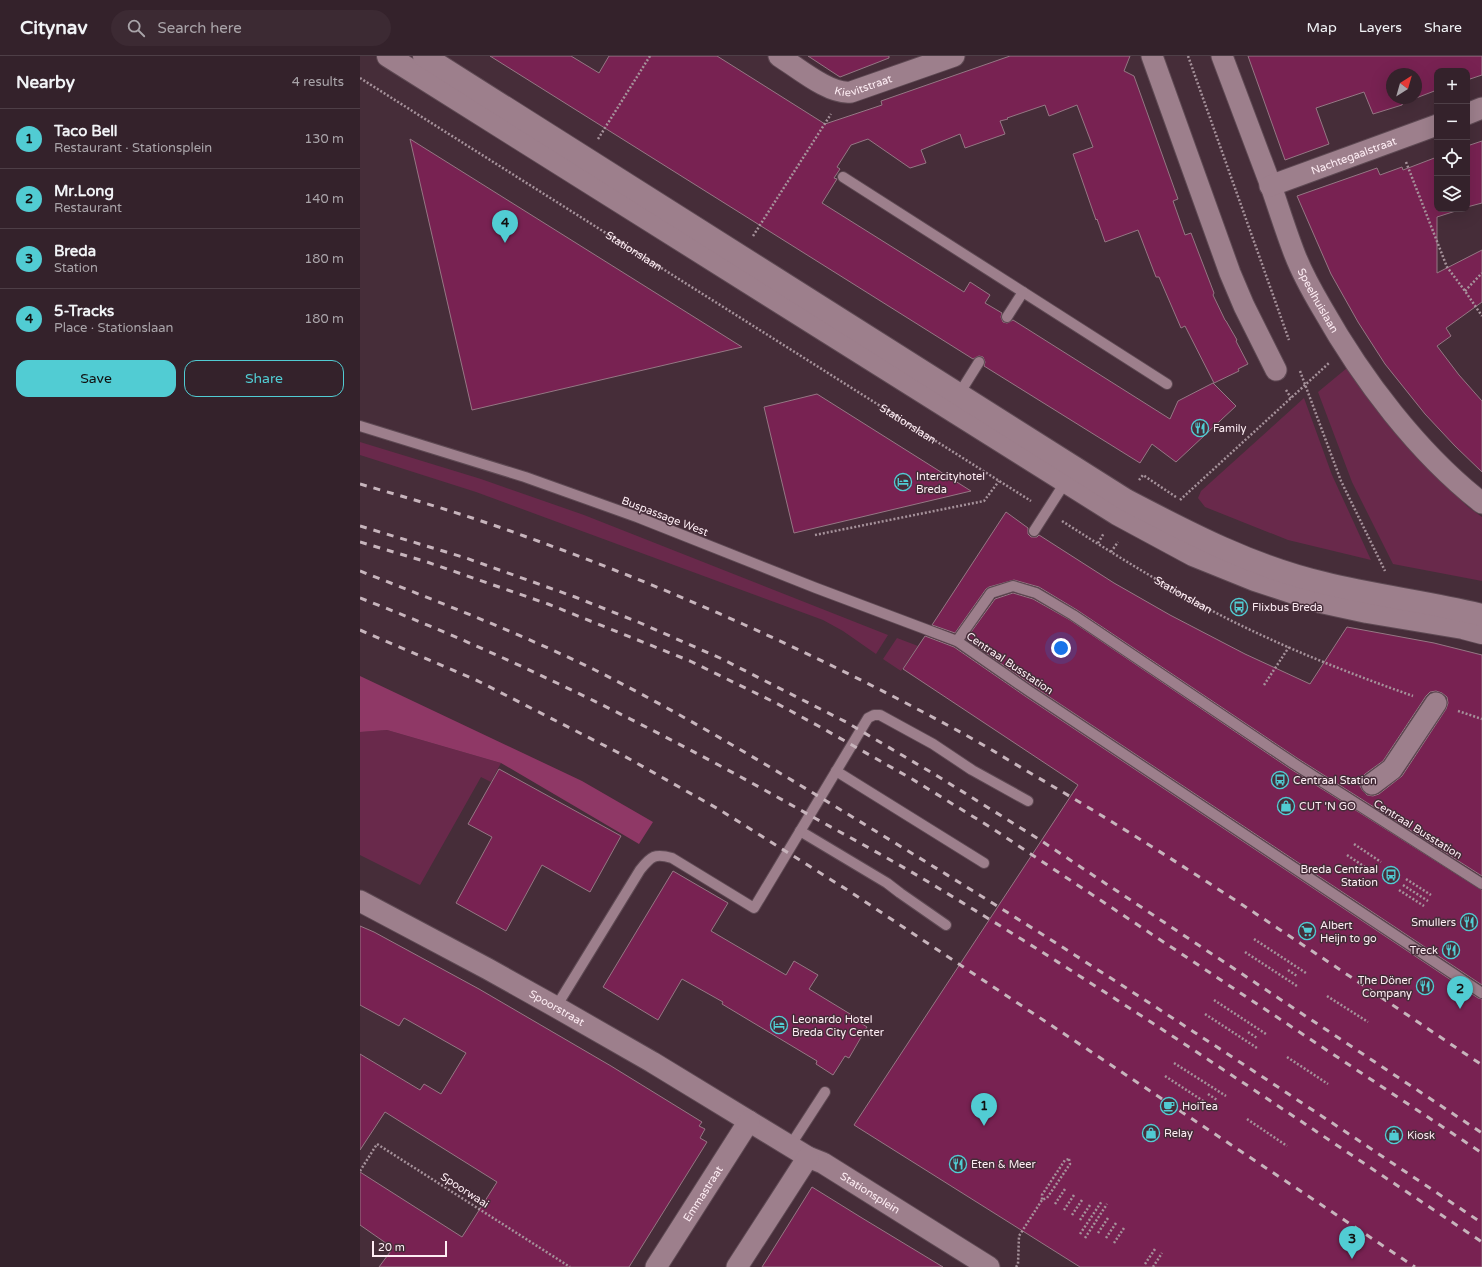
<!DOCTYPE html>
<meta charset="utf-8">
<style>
:root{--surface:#34222b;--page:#3c2a33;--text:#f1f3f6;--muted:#a9a4a9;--line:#4e3f47;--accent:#51ccd3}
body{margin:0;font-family:"Varela Round",sans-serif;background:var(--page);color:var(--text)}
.controls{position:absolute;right:12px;top:12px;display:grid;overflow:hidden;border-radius:8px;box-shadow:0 4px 16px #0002}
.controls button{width:36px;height:36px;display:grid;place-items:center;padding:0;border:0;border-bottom:1px solid var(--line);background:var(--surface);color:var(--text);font:20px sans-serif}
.compass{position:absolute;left:1026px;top:12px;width:36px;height:36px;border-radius:50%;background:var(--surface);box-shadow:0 4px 16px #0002;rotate:37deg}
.scale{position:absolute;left:12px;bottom:10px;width:75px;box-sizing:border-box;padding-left:4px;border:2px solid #feedf4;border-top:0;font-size:11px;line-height:14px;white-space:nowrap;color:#feedf4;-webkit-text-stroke:3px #462d39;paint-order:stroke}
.you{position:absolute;left:701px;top:592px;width:14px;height:14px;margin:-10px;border:3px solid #fff;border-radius:50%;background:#1a73e8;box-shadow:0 0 0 6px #1a73e833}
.badge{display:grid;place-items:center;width:26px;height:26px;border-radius:50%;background:var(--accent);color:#111;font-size:13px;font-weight:700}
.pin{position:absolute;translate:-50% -33px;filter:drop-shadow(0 1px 2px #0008)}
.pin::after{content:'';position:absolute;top:21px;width:14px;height:12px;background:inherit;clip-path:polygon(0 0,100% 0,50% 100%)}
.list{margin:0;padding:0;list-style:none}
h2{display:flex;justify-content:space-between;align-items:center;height:52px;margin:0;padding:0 16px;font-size:17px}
h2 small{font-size:13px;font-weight:400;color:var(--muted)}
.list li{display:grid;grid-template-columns:26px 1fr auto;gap:12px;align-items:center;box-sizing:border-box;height:60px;padding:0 16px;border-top:1px solid var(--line)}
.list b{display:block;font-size:15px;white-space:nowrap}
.list p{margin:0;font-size:13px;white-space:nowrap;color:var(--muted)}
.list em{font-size:13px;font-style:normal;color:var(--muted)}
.actions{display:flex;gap:8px;padding:12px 16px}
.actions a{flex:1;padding:9px 0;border:1px solid var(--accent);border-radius:12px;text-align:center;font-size:14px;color:var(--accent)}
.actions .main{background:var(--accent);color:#111}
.icon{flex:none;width:22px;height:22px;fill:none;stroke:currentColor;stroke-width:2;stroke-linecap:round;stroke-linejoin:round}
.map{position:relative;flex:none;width:1122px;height:1211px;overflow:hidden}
header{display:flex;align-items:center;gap:24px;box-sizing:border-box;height:56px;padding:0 20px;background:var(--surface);border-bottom:1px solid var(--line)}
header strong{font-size:19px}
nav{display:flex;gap:22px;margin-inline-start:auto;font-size:14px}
.search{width:280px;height:36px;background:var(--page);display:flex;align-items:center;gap:10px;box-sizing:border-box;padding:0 14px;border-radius:22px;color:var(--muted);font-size:15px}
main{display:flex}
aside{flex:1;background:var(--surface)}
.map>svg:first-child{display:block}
.green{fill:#69294b}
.forest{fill:#8f3866}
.building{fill:#782252;stroke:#957784;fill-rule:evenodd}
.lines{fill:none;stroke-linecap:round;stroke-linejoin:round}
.lane-casing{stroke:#5e4953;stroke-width:12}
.street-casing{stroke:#5e4953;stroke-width:23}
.secondary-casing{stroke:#5e4953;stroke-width:24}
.path{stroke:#a6929b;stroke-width:2.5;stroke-dasharray:2 2;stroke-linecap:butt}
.lane{stroke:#9d7f8c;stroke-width:10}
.street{stroke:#9d7f8c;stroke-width:21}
.secondary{stroke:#9d7f8c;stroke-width:22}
.rail{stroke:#c7b4bc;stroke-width:3;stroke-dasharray:7 7;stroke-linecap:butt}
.labels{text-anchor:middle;stroke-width:3;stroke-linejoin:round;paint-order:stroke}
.street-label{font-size:11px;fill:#feedf4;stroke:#462d39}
.poi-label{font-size:11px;fill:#feedf4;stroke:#462d39;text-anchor:start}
</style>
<header>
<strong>Citynav</strong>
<div class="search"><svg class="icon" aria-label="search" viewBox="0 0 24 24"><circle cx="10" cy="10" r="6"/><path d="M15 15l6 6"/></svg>Search here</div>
<nav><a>Map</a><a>Layers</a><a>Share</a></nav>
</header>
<main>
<aside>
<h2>Nearby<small>4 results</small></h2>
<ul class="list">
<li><span class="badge">1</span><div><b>Taco Bell</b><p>Restaurant · Stationsplein</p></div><em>130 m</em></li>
<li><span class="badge">2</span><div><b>Mr.Long</b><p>Restaurant</p></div><em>140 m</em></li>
<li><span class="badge">3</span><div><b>Breda</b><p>Station</p></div><em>180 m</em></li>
<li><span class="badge">4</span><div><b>5-Tracks</b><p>Place · Stationslaan</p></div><em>180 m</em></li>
</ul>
<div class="actions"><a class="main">Save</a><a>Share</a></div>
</aside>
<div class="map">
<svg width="1122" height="1211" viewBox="0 0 1122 1211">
<rect width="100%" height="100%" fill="#462d39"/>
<g class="green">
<polygon points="987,312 1053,397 1108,451 1122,461 1122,525 1033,508 992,426 958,336"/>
<polygon points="944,342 972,419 1011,504 928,484 845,451 838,442 841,435"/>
<polygon points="0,386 121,423 224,459 528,579 516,598 483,575 463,564 116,436 0,399"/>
<polygon points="537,582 558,590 541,615 523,603"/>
<polygon points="27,674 141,707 131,726 121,721 60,829 0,799 0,676"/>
</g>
<polygon class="forest" points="0,620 222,725 293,766 279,788 141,707 27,674 0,676"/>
<g class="building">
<polygon points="130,0 211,0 239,17 249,0 357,0 465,68 522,49 521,45 650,0 770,0 764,15 774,20 818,143 813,145 825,179 831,177 854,237 853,239 865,264 866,265 877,284 876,285 888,308 878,313 879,315 854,327 825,270 821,272 799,221 796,221 778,174 745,186 737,163 736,164 713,98 733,91 717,49 689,60 685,49 647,62 648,63 640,65 645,78 605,92 600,78 561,94 566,107 550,112 508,83 491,89 477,111 480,113 474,122 477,123 462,147 604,236 610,226 630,239 625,247 642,257 641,261 643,266 647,267 653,264 810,363 818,345 853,327 876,350 816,406 792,388 780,407 624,310 625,306 623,301 619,300 613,303"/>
<polygon points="448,0 529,0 529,2 480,21"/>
<polygon points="888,0 1122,0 1122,19 1107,24 1107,15 1077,15 1077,34 1056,42 1056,18 1032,18 1032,42 1055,42 1043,46 1042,49 1013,58 1004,36 956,52 969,88 925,104"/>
<polygon points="50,83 382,291 112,354"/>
<polygon points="1122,85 1122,147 1107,151 1107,90"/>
<polygon points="1077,101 1077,153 1102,153 1077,161 1077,217 1122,194 1122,246 1086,272 1091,280 1077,290 1099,319 1122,345 1122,416 1095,390 1065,358 1025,308 998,266 971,218 937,140 1017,112 1020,119 1042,111 1043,114"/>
<polygon points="457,338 611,435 434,477 404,351"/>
<path d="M646 456 668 472V478L671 481H677L679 479 754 527 810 559 885 598 950 628 987 571 1074 587 1122 599V820L937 702 717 554 679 531 654 524 629 531 626 533 595 577 572 569ZM1076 635 1082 637 1087 641 1088 647 1086 653 1042 720 1019 738 1013 740 1007 739 1003 735 1000 730 1001 723 1005 718 1023 705 1066 640 1070 636Z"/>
<polygon points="653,537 673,543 710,564 929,712 1122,834 1122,929 673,630 606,583 635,543"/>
<polygon points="565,580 594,591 665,640 1118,942 1122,943 1122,1211 720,1211 494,1069 718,729 543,613"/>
<polygon points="139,713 261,780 230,836 182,809 146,875 96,847 132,781 108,768"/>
<polygon points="313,815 368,847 351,875 426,919 434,905 458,919 449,933 500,964 499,966 507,971 489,1002 485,1000 473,1019 456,1008 457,1005 362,948 363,946 322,923 298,964 243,931"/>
<polygon points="0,870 14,876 119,933 251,1010 342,1066 339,1070 345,1073 340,1082 347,1086 269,1211 19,1211 33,1192 0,1169 0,1116 102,1181 137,1126 25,1056 0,1094 0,998 60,1034 64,1028 81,1038 106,997 44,962 39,970 0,949"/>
<polygon points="452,1131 502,1162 583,1211 402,1211"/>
</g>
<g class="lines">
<g class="lane-casing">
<g id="lane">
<polyline points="483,121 807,328"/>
<polyline points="647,261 663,236"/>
<polyline points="599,338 619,306"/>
<polyline points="0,370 165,421 277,461 456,532 597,585 669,635 1122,937"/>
<polyline points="674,475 706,425"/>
<polyline points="597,585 631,537 653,530 676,537 713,559 933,707 1122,828"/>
<polyline points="476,715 624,807"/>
<polyline points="440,775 527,827 540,837 586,869"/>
<path d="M196 951 280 814C291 800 295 797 312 802L394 852 508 662 514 659H520L573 688 612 714 668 745"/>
<polyline points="430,1090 465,1036"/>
</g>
</g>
<g class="street-casing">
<g id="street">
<path id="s3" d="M419 0C438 12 470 39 491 36L594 0"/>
<polyline points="792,0 870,217 884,250 916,314"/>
<path id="s4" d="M862 0C878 43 895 87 911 130 919 153 926 176 935 199 942 217 952 235 962 252 1002 323 1058 397 1122 447"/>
<polyline points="1107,58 1122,52"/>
<path id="s5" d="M910 130 1077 69"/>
<polyline points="1012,728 1032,713 1076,647"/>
<path id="s6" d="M0 845 128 913 196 951 292 1006 448 1101 463 1107 629 1211"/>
<path id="s7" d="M296 1211 389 1065"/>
<polyline points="377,1211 448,1101"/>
</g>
</g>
<g class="secondary-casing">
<g id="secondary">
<polyline points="28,0 757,458 833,499 895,524 961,546 1007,556 1103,572 1122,577"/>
<path d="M64 0 766 444C829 477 894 511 964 527 1016 540 1070 546 1122 559"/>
</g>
</g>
<g class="path">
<polyline points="828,0 929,284"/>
<path id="s1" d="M0 22 671 445"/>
<polyline points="238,83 290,0"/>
<polyline points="1046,106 1087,211 1105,235 1122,260"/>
<polyline points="393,180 471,58"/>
<polyline points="1105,235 1122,217"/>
<polyline points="940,315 981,425 1025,515"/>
<polyline points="926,334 931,342"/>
<polyline points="779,424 783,419 816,441"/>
<polyline points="820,444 969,307"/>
<path id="s2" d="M702 465C755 499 807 531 862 560 923 591 988 617 1053 640"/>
<polyline points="455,479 624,445 639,425"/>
<polyline points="738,487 744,477"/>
<polyline points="751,496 758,486"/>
<polyline points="904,629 929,591"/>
<polyline points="1098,655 1122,663"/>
<polyline points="994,788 1021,806"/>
<polyline points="987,799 1014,817"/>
<polyline points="1046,823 1071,839"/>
<polyline points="1043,829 1068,845"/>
<polyline points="1039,834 1064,850"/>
<polyline points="894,883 946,917"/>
<polyline points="885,896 937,930"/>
<polyline points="928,914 937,920"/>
<polyline points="967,940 1008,966"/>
<polyline points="854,944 906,978"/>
<polyline points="845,958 897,992"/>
<polyline points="888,976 897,982"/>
<polyline points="927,1001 968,1028"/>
<polyline points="814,1007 866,1040"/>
<polyline points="805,1020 857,1054"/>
<polyline points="848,1038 857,1044"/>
<polyline points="887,1063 927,1090"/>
<polygon points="709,1103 710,1108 687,1142 682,1144 682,1139 705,1104"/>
<polyline points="0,1115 17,1088 210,1211"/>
<polyline points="695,1148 705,1133"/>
<polyline points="704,1154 714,1139"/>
<polyline points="712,1159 722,1144"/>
<polyline points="720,1164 730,1149"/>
<polyline points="738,1177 748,1162"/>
<polyline points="720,1178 742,1145"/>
<polyline points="725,1182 747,1148"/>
<polyline points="746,1182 756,1167"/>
<polyline points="754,1187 764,1172"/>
<polyline points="785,1208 795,1193"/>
<polyline points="656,1211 658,1208 659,1180 682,1144"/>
<polyline points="793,1211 802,1197"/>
</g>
<use href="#lane" class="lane"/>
<use href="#street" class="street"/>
<use href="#secondary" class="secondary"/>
<g class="rail">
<path d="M0 428C55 444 110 460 164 480 318 535 468 603 611 682 634 695 655 708 677 721 830 810 975 911 1122 1009"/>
<polyline points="0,470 106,502 215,541 278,566 360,602 486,666 579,721 680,784 1122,1077"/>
<polyline points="0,486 67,506 188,548 330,605 416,647 462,672 552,723 630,771 1122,1097"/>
<path d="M0 515C79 546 159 577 235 614 338 666 437 727 535 787 734 908 928 1037 1122 1167"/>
<path d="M0 542C156 602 306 678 451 760 489 781 528 802 565 824 755 938 938 1064 1122 1186"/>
<polyline points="0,574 118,625 257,696 360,754 489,835 1055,1211"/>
</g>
</g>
<defs>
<g id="restaurant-ring" transform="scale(0.9)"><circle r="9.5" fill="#462d39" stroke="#51ccd3" stroke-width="1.5"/><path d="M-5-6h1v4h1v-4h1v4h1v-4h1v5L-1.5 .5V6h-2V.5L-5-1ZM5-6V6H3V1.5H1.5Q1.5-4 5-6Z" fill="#51ccd3"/></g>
<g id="hotel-ring" transform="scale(0.9)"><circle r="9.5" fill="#462d39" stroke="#51ccd3" stroke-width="1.5"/><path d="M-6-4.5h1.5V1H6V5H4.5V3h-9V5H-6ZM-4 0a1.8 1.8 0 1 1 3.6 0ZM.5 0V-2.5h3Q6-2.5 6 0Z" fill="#51ccd3"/></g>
<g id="bus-ring" transform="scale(0.9)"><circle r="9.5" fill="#462d39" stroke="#51ccd3" stroke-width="1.5"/><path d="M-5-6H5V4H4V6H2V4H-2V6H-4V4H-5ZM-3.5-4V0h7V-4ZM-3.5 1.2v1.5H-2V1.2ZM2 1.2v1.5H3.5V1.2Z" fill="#51ccd3"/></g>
<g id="shop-ring" transform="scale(0.9)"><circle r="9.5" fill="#462d39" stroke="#51ccd3" stroke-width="1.5"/><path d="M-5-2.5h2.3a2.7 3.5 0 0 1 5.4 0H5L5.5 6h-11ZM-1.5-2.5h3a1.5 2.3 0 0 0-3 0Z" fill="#51ccd3"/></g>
<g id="supermarket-ring" transform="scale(0.9)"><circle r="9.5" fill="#462d39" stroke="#51ccd3" stroke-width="1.5"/><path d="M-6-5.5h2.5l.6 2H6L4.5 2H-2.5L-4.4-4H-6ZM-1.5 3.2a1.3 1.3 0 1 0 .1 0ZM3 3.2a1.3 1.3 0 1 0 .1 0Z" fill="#51ccd3"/></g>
<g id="cafe-ring" transform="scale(0.9)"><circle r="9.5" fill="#462d39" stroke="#51ccd3" stroke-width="1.5"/><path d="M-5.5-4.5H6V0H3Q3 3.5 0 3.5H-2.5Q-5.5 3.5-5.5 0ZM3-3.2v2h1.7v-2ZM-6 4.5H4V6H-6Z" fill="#51ccd3"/></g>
</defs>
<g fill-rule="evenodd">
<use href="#restaurant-ring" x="840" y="372"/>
<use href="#hotel-ring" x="543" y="426"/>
<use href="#bus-ring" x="879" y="551"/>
<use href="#bus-ring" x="920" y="724"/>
<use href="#shop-ring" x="926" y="750"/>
<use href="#bus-ring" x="1031" y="819"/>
<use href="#restaurant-ring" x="1109" y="866"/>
<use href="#supermarket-ring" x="947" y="875"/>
<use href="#restaurant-ring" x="1091" y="894"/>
<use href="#restaurant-ring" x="1065" y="930"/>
<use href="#hotel-ring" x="419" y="969"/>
<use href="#cafe-ring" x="809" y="1050"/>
<use href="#shop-ring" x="791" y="1077"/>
<use href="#shop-ring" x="1034" y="1079"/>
<use href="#restaurant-ring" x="598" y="1108"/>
</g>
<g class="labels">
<g class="street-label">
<text dy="4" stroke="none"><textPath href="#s3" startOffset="95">Kievitstraat</textPath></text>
<text dy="4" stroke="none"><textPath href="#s5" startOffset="89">Nachtegaalstraat</textPath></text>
<text dy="4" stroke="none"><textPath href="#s1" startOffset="324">Stationslaan</textPath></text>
<text dy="4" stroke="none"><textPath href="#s4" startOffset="263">Speelhuislaan</textPath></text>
<text dy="4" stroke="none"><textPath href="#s1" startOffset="648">Stationslaan</textPath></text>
<text transform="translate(305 460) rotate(21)" y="4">Buspassage West</text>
<text dy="4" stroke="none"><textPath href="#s2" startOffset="142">Stationslaan</textPath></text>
<text transform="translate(650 607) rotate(34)" y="4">Centraal Busstation</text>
<text transform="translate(1058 773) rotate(32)" y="4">Centraal Busstation</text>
<text dy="4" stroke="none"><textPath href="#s6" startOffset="224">Spoorstraat</textPath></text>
<text transform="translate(105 1134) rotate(33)" y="4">Spoorwaai</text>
<text dy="4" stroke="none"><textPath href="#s6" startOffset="588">Stationsplein</textPath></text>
<text dy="4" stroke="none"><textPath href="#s7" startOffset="87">Emmastraat</textPath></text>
</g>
<g class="poi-label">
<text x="853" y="376">Family</text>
<text x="556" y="424">Intercityhotel<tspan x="556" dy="13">Breda</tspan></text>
<text x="892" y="555">Flixbus Breda</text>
<text x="933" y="728">Centraal Station</text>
<text x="939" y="754">CUT 'N GO</text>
<text x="1018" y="817" text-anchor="end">Breda Centraal<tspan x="1018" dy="13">Station</tspan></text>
<text x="1096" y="870" text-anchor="end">Smullers</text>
<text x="960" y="873">Albert<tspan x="960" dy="13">Heijn to go</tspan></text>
<text x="1078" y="898" text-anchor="end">Treck</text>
<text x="1052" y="928" text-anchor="end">The Döner<tspan x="1052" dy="13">Company</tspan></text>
<text x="432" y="967">Leonardo Hotel<tspan x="432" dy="13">Breda City Center</tspan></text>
<text x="822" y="1054">HoiTea</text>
<text x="804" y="1081">Relay</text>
<text x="1047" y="1083">Kiosk</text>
<text x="611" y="1112">Eten &amp; Meer</text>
</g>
</g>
</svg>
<div class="controls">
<button>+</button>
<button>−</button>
<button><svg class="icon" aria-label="locate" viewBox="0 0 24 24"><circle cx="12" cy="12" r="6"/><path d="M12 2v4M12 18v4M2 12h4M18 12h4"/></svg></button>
<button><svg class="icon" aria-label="layers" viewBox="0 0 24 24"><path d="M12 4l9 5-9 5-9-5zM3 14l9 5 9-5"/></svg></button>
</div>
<svg class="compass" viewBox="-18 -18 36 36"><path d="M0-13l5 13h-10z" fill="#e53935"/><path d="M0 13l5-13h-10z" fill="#a9a4a9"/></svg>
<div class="scale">20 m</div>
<div class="you"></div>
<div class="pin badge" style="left:624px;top:1070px">1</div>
<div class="pin badge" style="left:1100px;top:953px">2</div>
<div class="pin badge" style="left:992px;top:1203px">3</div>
<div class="pin badge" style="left:145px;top:187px">4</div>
</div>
</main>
